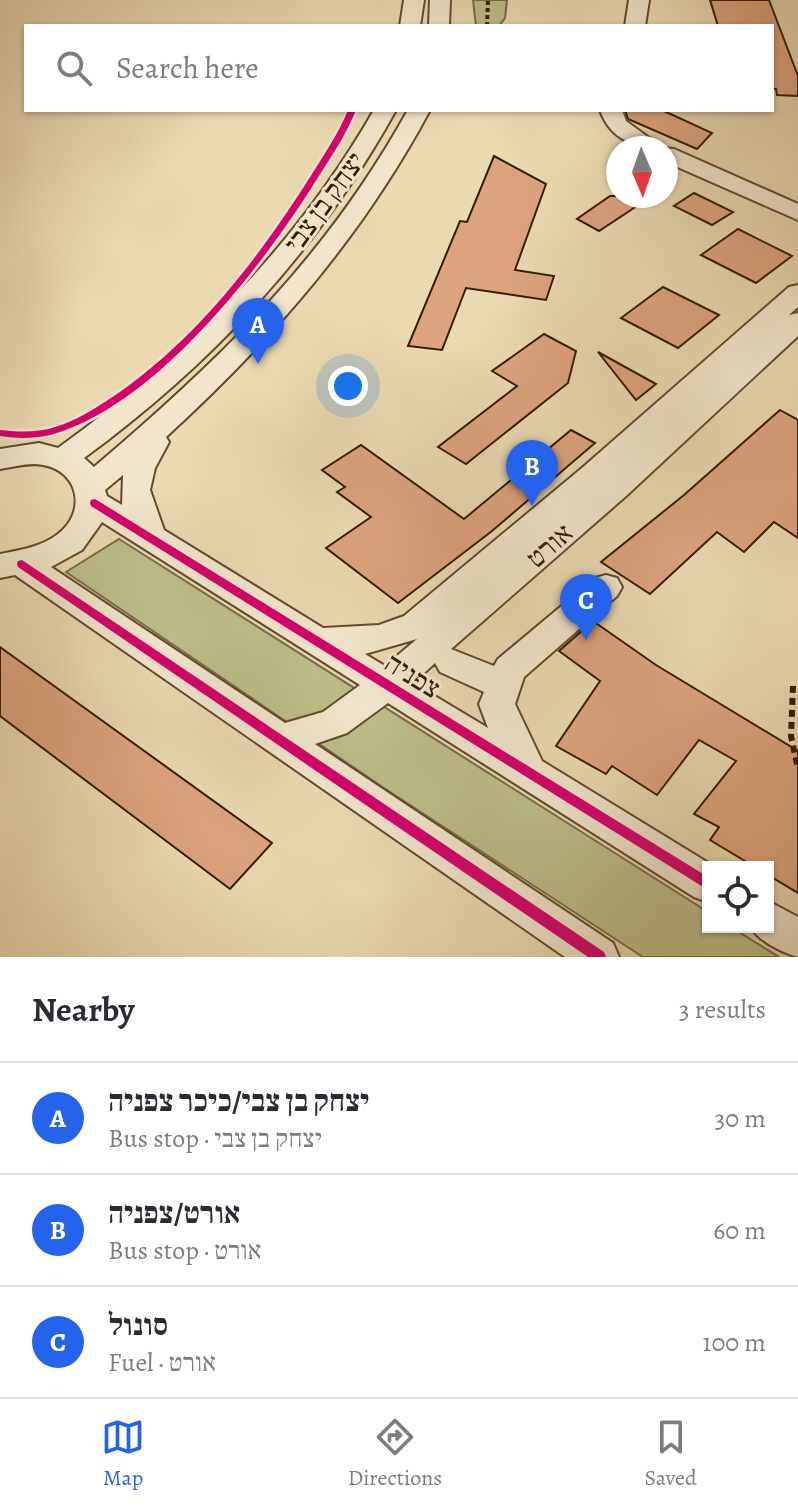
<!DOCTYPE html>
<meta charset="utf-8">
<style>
:root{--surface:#fff;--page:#f7f7f7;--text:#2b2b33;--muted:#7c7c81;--line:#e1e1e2;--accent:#2563eb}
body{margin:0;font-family:Alegreya,"Frank Ruhl Libre",serif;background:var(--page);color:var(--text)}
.controls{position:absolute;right:24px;bottom:24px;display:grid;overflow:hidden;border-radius:0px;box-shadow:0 2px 6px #0004}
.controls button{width:72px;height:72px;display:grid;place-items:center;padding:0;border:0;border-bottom:2px solid var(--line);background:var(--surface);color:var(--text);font:40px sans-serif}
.compass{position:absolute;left:606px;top:136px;width:72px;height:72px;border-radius:50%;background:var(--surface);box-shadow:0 2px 6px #0004;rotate:178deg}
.you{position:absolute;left:348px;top:386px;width:28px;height:28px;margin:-20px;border:6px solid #fff;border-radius:50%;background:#1a73e8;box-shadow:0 0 0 12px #1a73e833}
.badge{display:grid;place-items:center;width:52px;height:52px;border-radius:50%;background:var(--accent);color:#fff;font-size:26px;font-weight:700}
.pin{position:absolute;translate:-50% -66px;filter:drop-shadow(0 2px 4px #0008)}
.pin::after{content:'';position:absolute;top:42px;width:28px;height:24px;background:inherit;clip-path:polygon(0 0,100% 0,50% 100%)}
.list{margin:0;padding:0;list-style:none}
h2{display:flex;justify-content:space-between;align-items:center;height:104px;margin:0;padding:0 32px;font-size:34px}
h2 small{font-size:26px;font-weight:400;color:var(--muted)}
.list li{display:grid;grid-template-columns:52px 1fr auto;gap:24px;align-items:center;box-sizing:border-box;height:112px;padding:0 32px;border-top:2px solid var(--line)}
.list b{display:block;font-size:30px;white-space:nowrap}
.list p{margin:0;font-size:26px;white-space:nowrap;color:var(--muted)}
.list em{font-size:26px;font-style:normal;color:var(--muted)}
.icon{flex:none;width:44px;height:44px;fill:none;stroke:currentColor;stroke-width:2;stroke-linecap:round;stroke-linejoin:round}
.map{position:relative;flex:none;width:798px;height:957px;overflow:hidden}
.search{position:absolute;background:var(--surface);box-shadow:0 2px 6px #0004;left:24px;right:24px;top:24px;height:88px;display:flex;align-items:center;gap:20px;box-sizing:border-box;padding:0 28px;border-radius:0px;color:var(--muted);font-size:30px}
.sheet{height:440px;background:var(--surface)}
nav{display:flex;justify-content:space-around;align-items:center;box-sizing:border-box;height:112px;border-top:2px solid var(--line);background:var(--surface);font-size:22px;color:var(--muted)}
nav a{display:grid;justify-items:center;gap:4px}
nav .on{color:var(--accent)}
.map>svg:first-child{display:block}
.green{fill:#bcbe88;stroke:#786d44;stroke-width:2}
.building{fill:#dda37c;stroke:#341c00;stroke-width:2}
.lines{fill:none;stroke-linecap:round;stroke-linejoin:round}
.minor-casing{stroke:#624b2c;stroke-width:4}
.path-far1{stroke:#341c00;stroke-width:4;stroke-dasharray:4 3;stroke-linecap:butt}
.path{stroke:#341c00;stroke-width:6;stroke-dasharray:7 5;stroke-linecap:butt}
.minor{fill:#f1e6cc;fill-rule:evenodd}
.cycleway-casing{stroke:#f1e6cc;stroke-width:5}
.cycleway{fill:#d6006c;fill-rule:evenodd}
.labels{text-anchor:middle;stroke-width:6;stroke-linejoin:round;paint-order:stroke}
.street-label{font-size:28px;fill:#341c00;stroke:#f1e6cc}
</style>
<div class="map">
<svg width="798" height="957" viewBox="0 0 798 957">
<rect width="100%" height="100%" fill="#ead9b1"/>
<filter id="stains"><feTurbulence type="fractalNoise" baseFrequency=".0025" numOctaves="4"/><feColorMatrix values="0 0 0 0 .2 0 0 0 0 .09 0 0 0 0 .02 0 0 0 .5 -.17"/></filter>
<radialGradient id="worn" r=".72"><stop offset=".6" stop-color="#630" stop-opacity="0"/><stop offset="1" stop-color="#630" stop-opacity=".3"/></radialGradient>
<g class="green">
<polygon points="473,0 507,0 505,18 499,26 476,26"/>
<polygon points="119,539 708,912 708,927 731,927 779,957 643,957 384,788 66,572"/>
</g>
<g class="building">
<polygon points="710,0 769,0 798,76 798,96 777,95 776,89 772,89 772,26 718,26"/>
<polygon points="625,110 662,110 712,133 697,149 628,119"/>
<polygon points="494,156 546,184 515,270 554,276 546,300 466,288 442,350 408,346 460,221 467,222"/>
<polygon points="694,193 733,212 712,225 674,206"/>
<polygon points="610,196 652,196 599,231 577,219"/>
<polygon points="738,229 792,256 756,283 701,255"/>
<polygon points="663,287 719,315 678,348 621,318"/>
<polygon points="544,334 576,351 568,383 466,464 438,447 517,386 492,371"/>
<polygon points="598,352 656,384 636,400"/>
<polygon points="780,410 798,420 798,538 774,522 744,552 717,532 650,594 601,562 684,495"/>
<polygon points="571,430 595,443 492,531 398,603 326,548 371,517 337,492 345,487 322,470 361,445 464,519"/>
<polygon points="593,621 656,665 798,751 798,893 768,875 768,867 755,867 710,840 719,827 694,814 736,761 699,740 657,795 612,766 606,774 556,746 600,681 559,651"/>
<polygon points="0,647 272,843 230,889 0,716"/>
</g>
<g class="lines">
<g class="minor-casing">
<g id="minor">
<polygon points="404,0 424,0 420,26 400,26"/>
<polygon points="430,0 450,0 449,26 429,26"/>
<polygon points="629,0 649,0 645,26 625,26"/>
<path d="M374 110H396C318 251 213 363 84 458L94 467C222 358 326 258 408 110H430C362 237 272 340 166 437L169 442 155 468 150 490 164 530 323 628 379 625 404 616 582 468 789 287 798 285V307L789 315 798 313V336L626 496 451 649 494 666 498 659 595 578 606 575 617 578 622 587 617 596 524 677 515 704 542 761 715 867H708V902L694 897 388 703 347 733 315 744 613 943 619 957H565L15 575 0 578V554C21 550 41 547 58 534 87 512 79 471 43 465 30 462 13 467 0 469V449L39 443 58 448C187 355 295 248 374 110ZM123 475 122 505 107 496 105 490ZM102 522 360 685 323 712 285 723 51 567 82 550ZM417 639 385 666 365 654ZM435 663 440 672 484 692 479 704 488 728 413 683Z"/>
<path d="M600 110H622L626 121 663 148 674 149 798 204V220L666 162V148C636 148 611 141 600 110Z"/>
<path d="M768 901 798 917V957C783 953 758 941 751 927H768Z"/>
</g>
</g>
<polyline class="path-far1" points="487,26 488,0"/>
<polyline class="path" points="793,686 791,736 798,769"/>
<use href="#minor" class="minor"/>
<g class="cycleway-casing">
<g id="cycleway">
<path d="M348 110H356C346 135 331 157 317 179 263 266 160 399 60 432 41 439 20 439 0 436V430C18 432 37 433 55 427 76 421 96 408 114 396 196 340 260 257 312 174 325 153 339 133 348 110Z"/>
<polygon points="95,499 708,877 708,890 91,506 90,503 91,500"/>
<polygon points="22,560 604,952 606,957 588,957 18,567 17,564 18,561"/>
</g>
</g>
<use href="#cycleway" class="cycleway"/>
</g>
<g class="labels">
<g class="street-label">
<text transform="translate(324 202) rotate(-54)" y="10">יצחק בן צבי</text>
<text transform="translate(549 545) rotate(-41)" y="10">אורט</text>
<text transform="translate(413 675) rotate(32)" y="10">צפניה</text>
</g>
</g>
<rect width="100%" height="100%" filter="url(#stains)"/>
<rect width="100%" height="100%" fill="url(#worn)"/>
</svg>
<div class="controls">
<button><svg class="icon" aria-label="locate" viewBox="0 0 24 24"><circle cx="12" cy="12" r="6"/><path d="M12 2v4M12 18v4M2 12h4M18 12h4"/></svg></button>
</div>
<svg class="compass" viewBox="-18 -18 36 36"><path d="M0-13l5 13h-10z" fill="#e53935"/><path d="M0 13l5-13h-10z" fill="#7c7c81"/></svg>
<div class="you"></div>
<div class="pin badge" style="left:258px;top:364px">A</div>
<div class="pin badge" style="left:532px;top:506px">B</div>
<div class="pin badge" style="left:586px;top:640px">C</div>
<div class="search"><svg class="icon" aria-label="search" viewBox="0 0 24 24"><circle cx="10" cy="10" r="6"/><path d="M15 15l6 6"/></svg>Search here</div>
</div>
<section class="sheet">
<h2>Nearby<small>3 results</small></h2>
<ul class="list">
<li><span class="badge">A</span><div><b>יצחק בן צבי/כיכר צפניה</b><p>Bus stop · יצחק בן צבי</p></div><em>30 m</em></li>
<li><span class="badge">B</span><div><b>אורט/צפניה</b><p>Bus stop · אורט</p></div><em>60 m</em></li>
<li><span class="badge">C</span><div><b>סונול</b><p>Fuel · אורט</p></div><em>100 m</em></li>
</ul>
</section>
<nav>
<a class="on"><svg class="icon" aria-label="map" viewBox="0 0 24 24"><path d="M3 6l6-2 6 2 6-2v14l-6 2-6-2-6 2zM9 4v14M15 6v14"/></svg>Map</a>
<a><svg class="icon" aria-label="directions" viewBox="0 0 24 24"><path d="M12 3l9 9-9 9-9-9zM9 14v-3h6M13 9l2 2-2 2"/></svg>Directions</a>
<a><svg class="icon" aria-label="saved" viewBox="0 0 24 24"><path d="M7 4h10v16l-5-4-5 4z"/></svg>Saved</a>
</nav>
